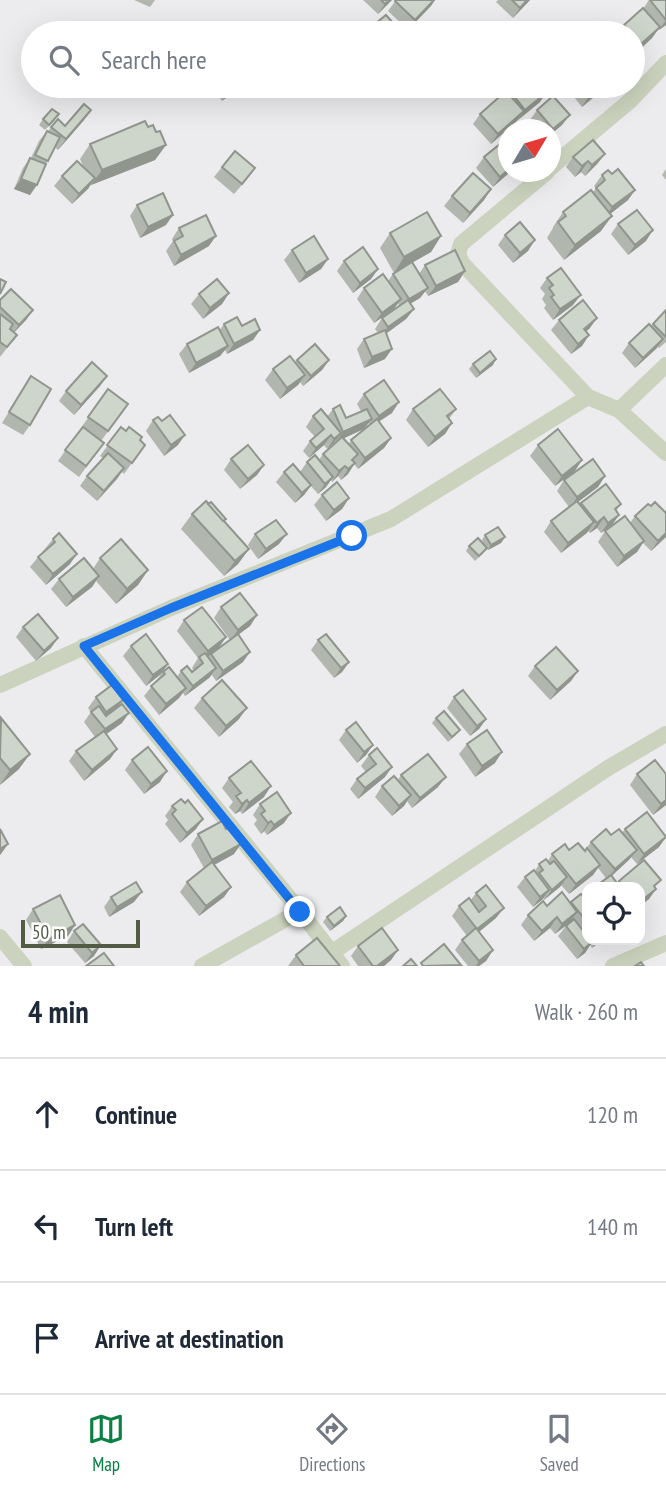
<!DOCTYPE html>
<meta charset="utf-8">
<style>
:root{--surface:#fff;--page:#f6f6f7;--text:#1f2937;--muted:#747a83;--line:#e0e1e3;--accent:#0b8043}
body{margin:0;font-family:"PT Sans Narrow",sans-serif;background:var(--page);color:var(--text)}
.controls{position:absolute;right:21px;bottom:21px;display:grid;overflow:hidden;border-radius:14px;box-shadow:0 7px 28px #0002}
.controls button{width:63px;height:63px;display:grid;place-items:center;padding:0;border:0;border-bottom:2px solid var(--line);background:var(--surface);color:var(--text);font:35px sans-serif}
.compass{position:absolute;left:498px;top:119px;width:63px;height:63px;border-radius:50%;background:var(--surface);box-shadow:0 7px 28px #0002;rotate:52deg}
.scale{position:absolute;left:21px;bottom:18px;width:119px;box-sizing:border-box;padding-left:7px;border:4px solid #525b43;border-top:0;font-size:19px;line-height:24px;white-space:nowrap;color:#525b43;-webkit-text-stroke:5px #fff;paint-order:stroke}
.stop{position:absolute;width:21px;height:21px;margin:-16px;border:5px solid #1a73e8;border-radius:50%;background:#fff}
.stop.end{background:#1a73e8;border-color:#fff;box-shadow:0 2px 7px #0008}
.list{margin:0;padding:0;list-style:none}
h2{display:flex;justify-content:space-between;align-items:center;height:91px;margin:0;padding:0 28px;font-size:30px}
h2 small{font-size:23px;font-weight:400;color:var(--muted)}
.list li{display:grid;grid-template-columns:46px 1fr auto;gap:21px;align-items:center;box-sizing:border-box;height:112px;padding:0 28px;border-top:2px solid var(--line)}
.list b{display:block;font-size:26px;white-space:nowrap}
.list em{font-size:23px;font-style:normal;color:var(--muted)}
.icon{flex:none;width:38px;height:38px;fill:none;stroke:currentColor;stroke-width:2;stroke-linecap:round;stroke-linejoin:round}
.map{position:relative;flex:none;width:666px;height:966px;overflow:hidden}
.search{position:absolute;background:var(--surface);box-shadow:0 7px 28px #0002;left:21px;right:21px;top:21px;height:77px;display:flex;align-items:center;gap:18px;box-sizing:border-box;padding:0 24px;border-radius:38px;color:var(--muted);font-size:26px}
.sheet{height:427px;background:var(--surface)}
nav{display:flex;justify-content:space-around;align-items:center;box-sizing:border-box;height:98px;border-top:2px solid var(--line);background:var(--surface);font-size:19px;color:var(--muted)}
nav a{display:grid;justify-items:center;gap:4px}
nav .on{color:var(--accent)}
.map>svg:first-child{display:block}
.lines{fill:none;stroke-linecap:round;stroke-linejoin:round}
.minor{stroke:#cbd3be;stroke-width:16}
.wall{fill:#b1b7ae;fill-rule:evenodd}
.shaded-wall{fill:#90958d}
.building{fill:#ced5ca;stroke:#90958d;stroke-width:2}
.route{stroke:#1a73e8;stroke-width:9}
</style>
<div class="map">
<svg width="666" height="966" viewBox="0 0 666 966">
<rect width="100%" height="100%" fill="#ececef"/>
<g class="lines">
<g class="minor">
<polyline points="550,168 631,100 666,63"/>
<polyline points="547,172 461,244 458,254 462,263 588,397 619,410 666,365"/>
<polyline points="619,410 666,453"/>
<polyline points="84,646 300,911 342,966"/>
<polyline points="0,685 171,608 391,519 588,397"/>
<polyline points="0,937 24,966"/>
<polyline points="331,953 608,768 666,734"/>
<polyline points="202,966 300,911"/>
<polyline points="613,966 666,943"/>
</g>
</g>
<g class="wall">
<polygon points="134,0 155,0 150,7"/>
<polygon points="363,0 392,0 378,14"/>
<polygon points="396,0 435,0 408,30 388,11"/>
<polygon points="498,0 530,0 513,18 496,2"/>
<polygon points="649,0 666,0 666,25 659,30 658,29 652,38 633,56 633,33 617,33 624,25 643,9"/>
<polygon points="211,86 241,86 222,101"/>
<polygon points="567,86 608,86 582,107 566,87"/>
<polygon points="507,87 540,102 518,120 491,144 473,124 480,114 499,97"/>
<polygon points="537,110 562,125 550,135 550,130 538,130 530,120"/>
<polygon points="43,119 55,120 45,130 39,125"/>
<polygon points="58,119 65,126 84,120 58,150 55,147 30,195 14,189 23,168 30,158 31,158 39,141 47,131 48,131"/>
<polygon points="148,127 156,132 166,145 155,160 91,185 91,184 72,204 54,186 62,176 83,166 80,159 90,144"/>
<polygon points="508,138 508,172 512,172 510,172 493,187 476,168 484,157 501,145"/>
<polygon points="605,154 597,164 585,176 581,172 575,177 566,167 573,157"/>
<polygon points="222,167 248,178 234,194 214,177"/>
<polygon points="666,169 666,180 662,175"/>
<polygon points="612,174 635,190 628,200 610,214 601,231 564,260 547,238 553,228 553,227 563,212 593,192 596,188 594,186 602,175"/>
<polygon points="491,189 484,200 463,223 444,206 452,196"/>
<polygon points="137,205 166,225 140,238 130,216"/>
<polygon points="618,224 646,241 628,255 611,234"/>
<polygon points="179,228 209,246 174,266 166,251 173,241 172,239"/>
<polygon points="390,233 441,236 431,252 394,273 380,248"/>
<polygon points="505,235 528,251 513,263 498,245"/>
<polygon points="292,250 328,259 321,269 299,283 284,260"/>
<polygon points="344,261 378,269 371,279 353,293 337,271"/>
<polygon points="425,265 465,271 458,282 428,296 425,291 420,298 410,304 414,309 406,319 386,334 385,359 364,368 357,349 364,339 378,333 375,329 382,318 399,306 398,303 394,309 374,323 357,299 364,288 388,281 393,274 419,274"/>
<polygon points="547,278 573,305 553,320 544,308 546,305 542,299 545,294 540,288"/>
<polygon points="229,293 222,304 203,319 191,304 199,294"/>
<polygon points="0,300 33,310 26,320 14,333 17,335 0,357"/>
<polygon points="666,310 666,342 659,348 658,347 635,368 622,353 629,343 651,326"/>
<polygon points="559,320 590,328 586,332 589,335 582,346 571,354 551,330"/>
<polygon points="224,324 242,326 260,330 253,340 227,354 225,350 220,356 189,373 179,354 187,344 219,331"/>
<polygon points="297,360 329,360 322,370 303,386 300,382 298,385 280,399 265,380 273,369 295,362"/>
<polygon points="473,364 493,365 476,378 469,369"/>
<polygon points="31,376 30,425 23,435 2,423"/>
<polygon points="107,376 100,386 74,415 59,401 66,391"/>
<polygon points="108,389 128,404 101,441 104,443 79,477 58,461"/>
<path d="M364 394 392 413 379 422 391 438 384 448 358 469 354 464 348 474 341 480 338 476 332 482 331 480 326 487 318 494 311 486 304 495 295 503 276 482 284 472H300L307 462 319 460 323 454 336 442 335 440 327 449 324 445 309 458 303 451 310 441 315 437 306 427 313 416 327 417 333 409 346 418 361 411 357 404ZM369 423 370 425 351 440 349 444 344 438Z"/>
<polygon points="413,409 456,409 449,419 452,423 445,434 428,447 406,420"/>
<polygon points="153,420 178,445 164,456 146,431"/>
<polygon points="121,427 145,445 124,474 122,472 97,501 80,486 87,476 103,458 100,456"/>
<polygon points="538,445 575,471 555,486 530,456"/>
<polygon points="231,459 264,465 257,475 240,489 224,470"/>
<polygon points="605,476 598,487 578,502 580,505 581,503 621,504 616,511 619,515 612,525 601,533 597,528 590,533 588,531 561,553 544,532 551,521 569,507 557,491 564,480"/>
<polygon points="322,495 349,498 342,509 326,521 314,505"/>
<polygon points="192,514 226,519 224,521 249,549 238,564 224,576 181,529"/>
<polygon points="635,516 666,537 651,551 643,543 637,552 617,567 598,542 605,531 630,523"/>
<polygon points="255,534 279,544 258,559 248,545"/>
<polygon points="485,535 505,537 501,543 488,550 487,549 475,561 466,551 469,546 484,544 482,540"/>
<polygon points="53,539 70,564 46,585 30,567"/>
<polygon points="100,558 148,570 138,585 116,604 96,581 92,587 66,607 51,589 59,579 93,569"/>
<polygon points="221,607 257,615 250,626 238,635 243,662 216,681 212,675 209,678 185,696 183,693 179,698 159,715 144,696 163,672 177,677 181,671 192,672 194,671 192,668 198,658 177,631 184,620 219,648 230,640 214,618"/>
<polygon points="23,627 51,648 36,661 16,637"/>
<polygon points="318,640 349,662 342,672 334,678 311,650"/>
<polygon points="131,646 168,664 161,674 146,686 123,656"/>
<polygon points="535,666 578,671 571,681 550,700 528,676"/>
<polygon points="96,697 118,707 122,723 106,734 117,749 110,759 84,781 69,761 76,751 95,737 84,722 91,712 88,708"/>
<polygon points="454,697 486,719 479,729 470,736 447,708"/>
<polygon points="202,698 239,719 219,737 194,708"/>
<polygon points="436,718 456,735 448,742 432,723"/>
<polygon points="0,719 19,769 0,785"/>
<polygon points="346,730 373,745 366,755 357,763 339,740"/>
<polygon points="467,744 495,763 475,777 459,754"/>
<polygon points="369,755 385,777 358,799 350,789 357,779 366,772 361,766"/>
<polygon points="132,760 160,782 144,794 125,770"/>
<polygon points="637,774 666,774 666,805 653,815 630,785"/>
<polygon points="401,775 438,787 412,808 407,801 404,806 392,816 375,797 382,786 398,780"/>
<polygon points="229,778 264,797 242,814 240,811 235,814 229,807 233,802 222,788"/>
<polygon points="260,804 284,823 267,835 264,831 261,834 254,824 257,820 253,815"/>
<polygon points="172,806 196,829 180,843 165,824 168,820 165,816"/>
<polygon points="625,829 666,837 659,847 637,864 631,857 612,876 617,883 619,881 655,888 649,899 640,906 640,887 595,887 606,878 598,868 593,875 569,894 561,885 544,900 543,898 533,907 517,887 525,877 535,871 539,864 548,861 552,854 569,850 585,850 591,842 622,833"/>
<polygon points="198,834 234,854 214,865 231,887 224,897 199,916 180,892 187,882 204,868 191,845"/>
<polygon points="476,893 496,918 479,932 493,950 486,961 479,966 468,966 455,950 462,940 467,936 452,916 459,906 470,901"/>
<polygon points="111,897 134,902 109,917 104,907"/>
<polygon points="571,902 587,902 587,940 602,940 592,948 590,945 585,953 577,959 558,936 566,926 555,934 550,928 534,941 521,925 528,915 547,906 571,903"/>
<polygon points="33,909 75,925 68,936 41,949 26,920"/>
<polygon points="346,916 343,921 330,931 323,922 327,917"/>
<polygon points="83,924 94,956 85,963 67,942 74,931"/>
<polygon points="358,946 398,950 391,960 384,966 358,966 351,956"/>
<polygon points="296,955 340,966 288,966"/>
</g>
<g class="shaded-wall">
<polygon points="389,0 392,0 378,14 385,4"/>
<polygon points="434,0 435,0 431,6 408,30 415,20"/>
<polygon points="527,0 530,0 513,18 520,8"/>
<polygon points="666,20 666,25 659,30"/>
<polygon points="660,27 652,38 633,56 633,53 641,44"/>
<polygon points="235,86 241,86 222,101 230,90"/>
<polygon points="602,86 603,86 597,94 582,107 589,96"/>
<polygon points="547,92 540,102 518,120 525,110"/>
<polygon points="91,110 84,120 58,150 66,139"/>
<polygon points="524,111 516,122 491,144 498,134"/>
<polygon points="570,115 562,125 550,135 550,133 553,129"/>
<polygon points="166,145 155,160 91,185 102,170"/>
<polygon points="605,154 597,164 585,176 592,165"/>
<polygon points="588,161 581,172 575,177 582,166"/>
<polygon points="508,170 508,172 510,172 509,173 493,187 500,177"/>
<polygon points="95,178 88,189 72,204 79,194"/>
<polygon points="21,179 37,185 30,195 14,189"/>
<polygon points="491,189 484,200 463,223 470,213"/>
<polygon points="635,190 628,200 605,218 612,207"/>
<polygon points="173,215 166,225 140,238 148,227"/>
<polygon points="612,216 601,231 564,260 575,245"/>
<polygon points="653,230 646,241 628,255 635,245"/>
<polygon points="216,236 209,246 174,266 181,255"/>
<polygon points="441,236 431,252 394,273 404,257"/>
<polygon points="535,240 528,251 513,263 520,253"/>
<polygon points="328,259 321,269 299,283 306,273"/>
<polygon points="378,269 371,279 353,293 360,283"/>
<polygon points="465,271 458,282 428,296 436,286"/>
<polygon points="428,288 420,298 401,309 409,299"/>
<polygon points="229,293 222,304 203,319 210,308"/>
<polygon points="581,295 573,305 553,320 560,309"/>
<polygon points="401,299 394,309 374,323 382,313"/>
<polygon points="414,309 406,319 381,337 388,327"/>
<polygon points="33,310 26,320 11,335 19,325"/>
<polygon points="597,318 590,328 576,339 584,329"/>
<polygon points="260,330 253,340 227,354 234,344"/>
<polygon points="589,335 582,346 571,354 578,344"/>
<polygon points="663,339 656,349 635,368 643,358"/>
<polygon points="228,346 220,356 189,373 196,363"/>
<polygon points="392,349 385,359 364,368 372,357"/>
<polygon points="496,359 493,365 476,378 480,373"/>
<polygon points="329,360 322,370 303,386 311,376"/>
<polygon points="305,375 298,385 280,399 287,388"/>
<polygon points="107,376 100,386 74,415 81,405"/>
<polygon points="399,402 392,413 371,426 379,416"/>
<polygon points="372,419 364,429 336,442 343,432"/>
<polygon points="452,423 445,434 428,447 435,437"/>
<polygon points="341,433 334,443 327,449 334,439"/>
<polygon points="185,435 178,445 164,456 171,445"/>
<polygon points="331,435 324,445 309,458 316,448"/>
<polygon points="391,438 384,448 358,469 365,458"/>
<polygon points="582,460 575,471 555,486 562,476"/>
<polygon points="355,463 348,474 341,480 348,469"/>
<polygon points="264,465 257,475 240,489 248,479"/>
<polygon points="345,466 338,476 332,482 339,471"/>
<polygon points="124,468 117,479 97,501 104,491"/>
<polygon points="605,476 598,487 570,508 577,497"/>
<polygon points="333,477 326,487 318,494 325,484"/>
<polygon points="311,485 304,495 295,503 302,493"/>
<polygon points="349,498 342,509 326,521 334,510"/>
<polygon points="619,515 612,525 601,533 608,523"/>
<polygon points="604,517 597,528 590,533 597,523"/>
<polygon points="594,522 587,533 561,553 568,543"/>
<polygon points="666,533 666,537 651,551 658,541"/>
<polygon points="287,534 279,544 258,559 266,549"/>
<polygon points="505,537 501,543 488,550 491,545"/>
<polygon points="644,541 637,552 617,567 624,556"/>
<polygon points="249,549 238,564 224,576 235,561"/>
<polygon points="77,554 70,564 46,585 53,574"/>
<polygon points="148,570 138,585 116,604 127,589"/>
<polygon points="99,576 92,587 66,607 73,597"/>
<polygon points="257,615 250,626 231,640 238,630"/>
<polygon points="226,637 219,648 201,662 208,651"/>
<polygon points="58,638 51,648 36,661 44,651"/>
<polygon points="250,652 243,662 216,681 223,671"/>
<polygon points="349,662 342,672 334,678 341,668"/>
<polygon points="168,664 161,674 146,686 153,675"/>
<polygon points="216,668 209,678 185,696 193,686"/>
<polygon points="578,671 571,681 550,700 557,690"/>
<polygon points="186,688 179,698 159,715 166,704"/>
<polygon points="123,700 116,710 99,722 106,712"/>
<polygon points="247,708 239,719 219,737 226,726"/>
<polygon points="129,713 122,723 98,740 105,729"/>
<polygon points="486,719 479,729 470,736 477,726"/>
<polygon points="373,745 366,755 357,763 364,752"/>
<polygon points="117,749 110,759 84,781 92,770"/>
<polygon points="502,752 495,763 475,777 482,766"/>
<polygon points="30,754 19,769 0,785 10,770"/>
<polygon points="392,767 385,777 358,799 365,788"/>
<polygon points="167,771 160,782 144,794 151,784"/>
<polygon points="446,777 438,787 412,808 420,798"/>
<polygon points="271,786 264,797 242,814 249,803"/>
<polygon points="411,795 404,806 392,816 399,806"/>
<polygon points="247,800 240,811 235,814 242,804"/>
<polygon points="666,800 666,805 653,815 661,804"/>
<polygon points="291,813 284,823 267,835 274,825"/>
<polygon points="203,819 196,829 180,843 187,833"/>
<polygon points="271,821 264,831 261,834 268,823"/>
<polygon points="666,837 659,847 637,864 644,854"/>
<polygon points="8,844 1,854 0,855 0,849"/>
<polygon points="241,844 234,854 205,870 212,860"/>
<polygon points="637,850 629,860 608,879 615,869"/>
<polygon points="600,865 593,875 569,894 576,884"/>
<polygon points="567,877 560,887 544,900 552,890"/>
<polygon points="231,887 224,897 199,916 206,906"/>
<polygon points="656,889 649,899 640,906 640,902"/>
<polygon points="549,890 542,900 533,907 540,897"/>
<polygon points="142,892 134,902 109,917 117,907"/>
<polygon points="504,908 496,918 470,939 477,929"/>
<polygon points="577,912 570,922 555,934 562,924"/>
<polygon points="346,916 343,921 330,931 334,926"/>
<polygon points="557,917 550,928 534,941 542,931"/>
<polygon points="75,925 68,936 41,949 49,939"/>
<polygon points="598,940 602,940 592,948"/>
<polygon points="592,942 585,953 577,959 584,949"/>
<polygon points="101,945 94,956 85,963 92,953"/>
<polygon points="398,950 391,960 384,966 377,966"/>
<polygon points="493,950 486,961 479,966 476,966 479,961"/>
</g>
<g class="building">
<polygon points="381,0 389,0 385,4"/>
<polygon points="396,0 434,0 415,20 395,1"/>
<polygon points="512,0 527,0 520,8"/>
<polygon points="650,0 666,0 666,20"/>
<polygon points="643,8 660,27 641,44 624,25"/>
<polygon points="386,15 402,33 364,33"/>
<polygon points="622,29 625,33 617,33"/>
<polygon points="633,42 638,48 633,53"/>
<polygon points="226,86 235,86 230,90"/>
<polygon points="508,86 542,86 547,92 525,110 507,87"/>
<polygon points="580,86 602,86 589,96"/>
<polygon points="506,91 524,111 498,134 480,114"/>
<polygon points="553,96 570,115 553,129 537,110"/>
<polygon points="84,104 91,110 66,139 51,127 58,119 65,126"/>
<polygon points="52,109 59,114 49,125 43,119"/>
<polygon points="145,121 148,127 153,125 156,132 160,131 166,145 102,170 90,144"/>
<polygon points="527,124 532,130 519,130"/>
<polygon points="47,131 60,137 48,161 35,155"/>
<polygon points="508,138 508,149 503,142"/>
<polygon points="593,140 605,154 592,165 588,161 582,166 573,157"/>
<polygon points="500,144 508,154 508,170 500,177 484,157"/>
<polygon points="235,151 255,168 242,184 222,167"/>
<polygon points="30,158 46,164 37,185 21,179"/>
<polygon points="77,161 95,178 79,194 62,176"/>
<polygon points="618,169 635,190 612,207 596,188 605,180 602,175 608,170 612,174"/>
<polygon points="473,173 491,189 470,213 452,196"/>
<polygon points="591,190 612,216 575,245 558,222 566,216 563,212"/>
<polygon points="163,193 173,215 148,227 137,205"/>
<polygon points="637,210 653,230 635,245 618,224"/>
<polygon points="427,212 441,236 404,257 390,233"/>
<polygon points="206,215 216,236 181,255 174,241 183,236 179,228"/>
<polygon points="520,222 535,240 520,253 505,235"/>
<polygon points="314,236 328,259 306,273 292,250"/>
<polygon points="363,247 378,269 360,283 344,261"/>
<polygon points="455,250 465,271 436,286 425,265"/>
<polygon points="412,262 428,288 409,299 393,274"/>
<polygon points="561,268 581,295 560,309 551,297 554,295 549,288 553,285 547,278"/>
<polygon points="383,274 401,299 382,313 364,288"/>
<polygon points="0,279 6,282 0,294"/>
<polygon points="217,279 229,293 210,308 199,294"/>
<polygon points="11,289 33,310 19,325 0,307 0,300"/>
<polygon points="408,300 414,309 388,327 382,318"/>
<polygon points="583,300 597,318 584,329 589,335 578,344 559,320"/>
<polygon points="666,310 666,337 653,324"/>
<polygon points="0,314 13,324 10,329 17,335 7,347 0,342"/>
<polygon points="237,317 242,326 255,319 260,330 234,344 224,324"/>
<polygon points="649,324 663,339 643,358 629,343"/>
<polygon points="218,327 228,346 196,363 187,344"/>
<polygon points="385,330 392,349 372,357 364,339"/>
<polygon points="315,344 329,360 311,376 297,360"/>
<polygon points="490,351 496,359 480,373 473,364"/>
<polygon points="290,356 305,375 287,388 273,369"/>
<polygon points="92,362 107,376 81,405 66,391"/>
<polygon points="31,376 51,389 30,425 9,412"/>
<polygon points="384,380 399,402 379,416 364,394"/>
<polygon points="108,389 128,404 108,431 88,417"/>
<polygon points="440,389 456,409 447,416 452,423 435,437 413,409"/>
<polygon points="340,405 346,418 367,409 372,419 343,432 333,409"/>
<polygon points="321,409 341,433 334,439 331,435 316,448 310,441 324,429 313,416"/>
<polygon points="170,415 185,435 171,445 153,420 158,417 162,421"/>
<polygon points="377,419 391,438 365,458 351,440"/>
<polygon points="83,427 104,443 86,466 65,450"/>
<polygon points="121,427 126,431 129,427 142,437 140,440 145,445 132,463 107,445"/>
<polygon points="558,429 582,460 562,476 538,445"/>
<polygon points="342,437 358,454 352,460 355,463 348,469 345,466 339,471 323,454"/>
<polygon points="248,445 264,465 248,479 231,459"/>
<polygon points="108,453 124,468 104,491 87,476"/>
<polygon points="315,455 333,477 325,484 307,462"/>
<polygon points="593,459 605,476 577,497 564,480"/>
<polygon points="293,464 311,485 302,493 284,472"/>
<polygon points="337,482 349,498 334,510 322,495"/>
<polygon points="606,484 621,504 615,509 619,515 608,523 604,517 597,523 581,503"/>
<polygon points="206,501 249,549 235,561 192,514"/>
<polygon points="577,501 594,522 568,543 551,521"/>
<polygon points="211,502 226,519 223,521 208,504"/>
<polygon points="655,502 666,513 666,533 658,541 635,516 648,504 651,506"/>
<polygon points="625,516 644,541 624,556 605,531"/>
<polygon points="276,520 287,534 266,549 255,534"/>
<polygon points="498,527 505,537 491,545 485,535"/>
<polygon points="59,533 77,554 53,574 38,557 55,542 53,539"/>
<polygon points="478,538 487,548 479,556 469,546"/>
<polygon points="121,539 148,570 127,589 100,558"/>
<polygon points="84,558 99,576 73,597 59,579"/>
<polygon points="240,593 257,615 238,630 221,607"/>
<polygon points="202,607 226,637 208,651 184,620"/>
<polygon points="38,614 58,638 44,651 23,627"/>
<polygon points="146,634 168,664 153,675 131,646"/>
<polygon points="238,634 250,652 223,671 211,654"/>
<polygon points="326,634 349,662 341,668 318,640"/>
<polygon points="556,647 578,671 557,690 535,666"/>
<polygon points="205,653 216,668 193,686 181,671 187,666 192,672 203,663 199,657"/>
<polygon points="169,667 186,688 166,704 151,686 165,674 163,672"/>
<polygon points="222,680 247,708 226,726 202,698"/>
<polygon points="112,685 123,700 106,712 96,697"/>
<polygon points="463,690 486,719 477,726 454,697"/>
<polygon points="122,704 129,713 105,729 91,712 99,706 106,716"/>
<polygon points="444,711 460,730 452,737 436,718"/>
<polygon points="1,718 30,754 10,770 0,758"/>
<polygon points="356,722 373,745 364,752 346,730"/>
<polygon points="487,730 502,752 482,766 467,744"/>
<polygon points="104,731 117,749 92,770 76,751"/>
<polygon points="148,747 167,771 151,784 132,760"/>
<polygon points="377,748 392,767 365,788 357,779 376,764 369,755"/>
<polygon points="428,754 446,777 420,798 401,775"/>
<polygon points="655,760 666,774 666,800 661,804 637,774"/>
<polygon points="251,761 271,786 249,803 247,800 242,804 236,796 241,793 229,778"/>
<polygon points="394,776 411,795 399,806 382,786"/>
<polygon points="277,792 291,813 274,825 271,821 268,823 261,814 265,811 260,804"/>
<polygon points="181,799 185,803 188,800 203,819 187,833 172,814 176,810 172,806"/>
<polygon points="647,812 666,837 644,854 625,829"/>
<polygon points="222,821 226,829 231,826 241,844 212,860 198,834"/>
<polygon points="0,829 8,844 0,849"/>
<polygon points="606,829 611,835 619,829 637,850 615,869 591,842"/>
<polygon points="578,843 585,851 587,848 600,865 576,884 552,854 565,844 569,850"/>
<polygon points="546,859 550,864 554,861 567,877 552,890 539,873 543,870 539,864"/>
<polygon points="644,860 661,880 654,886 656,889 640,902 640,887 624,887 619,881"/>
<polygon points="212,862 231,887 206,906 187,882"/>
<polygon points="534,870 549,890 540,897 525,877"/>
<polygon points="611,875 620,887 595,887"/>
<polygon points="136,882 142,892 117,907 111,897"/>
<polygon points="486,885 504,908 477,929 459,906 469,898 479,912 486,906 476,893"/>
<polygon points="562,892 577,912 562,924 557,917 542,931 528,915 543,901 547,906"/>
<polygon points="581,894 587,902 587,922 571,902"/>
<polygon points="60,895 75,925 49,939 33,909"/>
<polygon points="340,907 346,916 334,926 327,917"/>
<polygon points="574,919 587,936 587,940 590,940 592,942 584,949 566,926"/>
<polygon points="83,924 101,945 92,953 74,931"/>
<polygon points="382,928 398,950 377,966 373,966 358,946"/>
<polygon points="476,928 493,950 479,961 462,940"/>
<polygon points="317,938 340,966 304,966 296,955"/>
<polygon points="444,944 461,965 423,966 421,963"/>
<polygon points="104,953 114,966 86,966"/>
<polygon points="411,959 417,966 403,966"/>
<polygon points="641,962 644,966 635,966"/>
</g>
<g class="lines">
<polyline class="route" points="300,912 84,646 171,608 352,536"/>
</g>
</svg>
<div class="controls">
<button><svg class="icon" aria-label="locate" viewBox="0 0 24 24"><circle cx="12" cy="12" r="6"/><path d="M12 2v4M12 18v4M2 12h4M18 12h4"/></svg></button>
</div>
<svg class="compass" viewBox="-18 -18 36 36"><path d="M0-13l5 13h-10z" fill="#e53935"/><path d="M0 13l5-13h-10z" fill="#747a83"/></svg>
<div class="scale">50 m</div>
<div class="stop" style="left:352px;top:536px"></div>
<div class="stop end" style="left:300px;top:912px"></div>
<div class="search"><svg class="icon" aria-label="search" viewBox="0 0 24 24"><circle cx="10" cy="10" r="6"/><path d="M15 15l6 6"/></svg>Search here</div>
</div>
<section class="sheet">
<h2>4 min<small>Walk · 260 m</small></h2>
<ul class="list">
<li><svg class="icon" aria-label="ahead" viewBox="0 0 24 24"><path d="M12 20V5M6 11l6-6 6 6"/></svg><div><b>Continue</b></div><em>120 m</em></li>
<li><svg class="icon" aria-label="left" viewBox="0 0 24 24"><path d="M17 20v-9H6M10 6l-5 5 5 5"/></svg><div><b>Turn left</b></div><em>140 m</em></li>
<li><svg class="icon" aria-label="arrive" viewBox="0 0 24 24"><path d="M6 21V4h12l-3 4 3 4H6"/></svg><div><b>Arrive at destination</b></div></li>
</ul>
</section>
<nav>
<a class="on"><svg class="icon" aria-label="map" viewBox="0 0 24 24"><path d="M3 6l6-2 6 2 6-2v14l-6 2-6-2-6 2zM9 4v14M15 6v14"/></svg>Map</a>
<a><svg class="icon" aria-label="directions" viewBox="0 0 24 24"><path d="M12 3l9 9-9 9-9-9zM9 14v-3h6M13 9l2 2-2 2"/></svg>Directions</a>
<a><svg class="icon" aria-label="saved" viewBox="0 0 24 24"><path d="M7 4h10v16l-5-4-5 4z"/></svg>Saved</a>
</nav>
